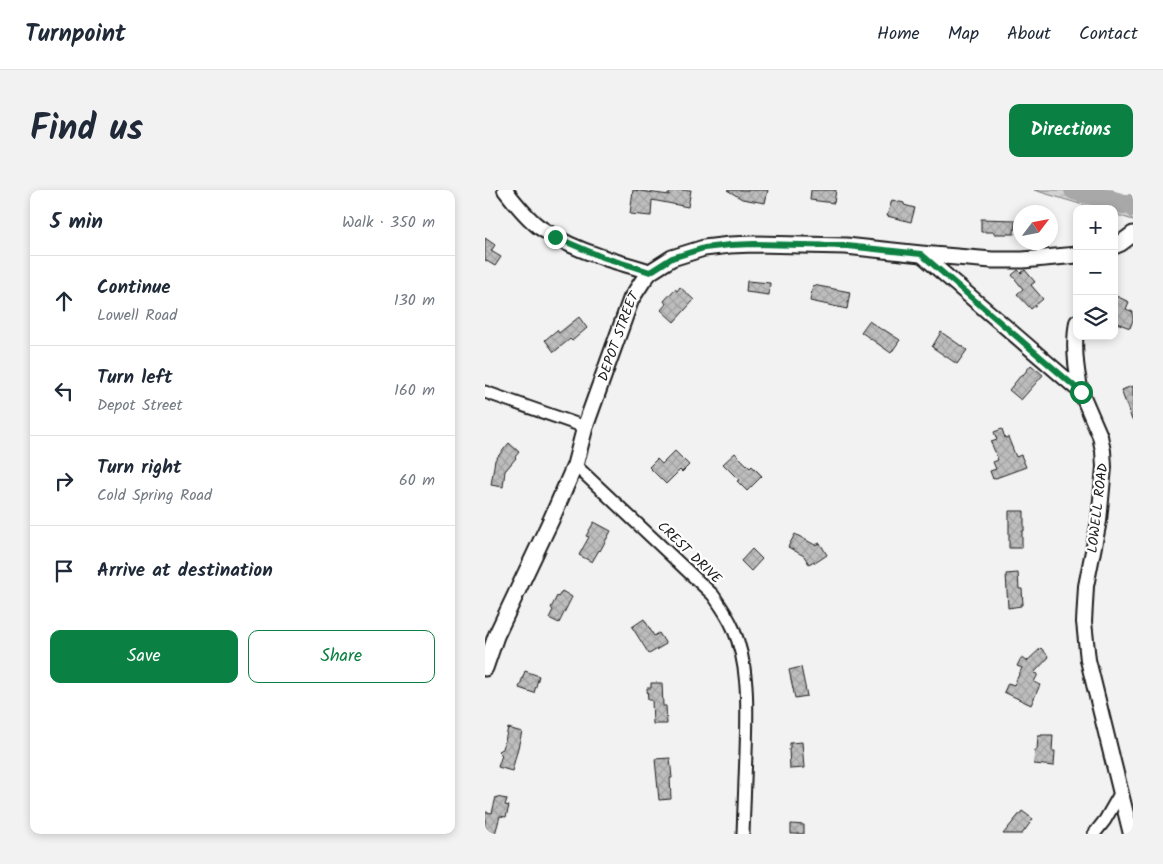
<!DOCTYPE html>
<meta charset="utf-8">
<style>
:root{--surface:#fff;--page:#f2f2f3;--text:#1f2937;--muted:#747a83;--line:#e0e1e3;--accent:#0b8043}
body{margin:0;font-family:Kalam,sans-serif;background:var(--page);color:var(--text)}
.controls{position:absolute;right:15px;top:15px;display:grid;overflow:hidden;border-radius:10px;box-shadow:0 2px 8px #0003}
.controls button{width:45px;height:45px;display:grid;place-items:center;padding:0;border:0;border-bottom:1px solid var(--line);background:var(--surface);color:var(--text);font:25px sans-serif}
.compass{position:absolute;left:528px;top:15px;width:45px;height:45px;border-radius:50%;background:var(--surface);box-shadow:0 2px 8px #0003;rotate:58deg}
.stop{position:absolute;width:15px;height:15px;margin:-11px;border:4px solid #0b8043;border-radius:50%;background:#fff}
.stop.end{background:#0b8043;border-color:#fff;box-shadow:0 1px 5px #0008}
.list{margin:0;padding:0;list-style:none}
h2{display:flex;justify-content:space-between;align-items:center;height:65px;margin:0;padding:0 20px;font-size:21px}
h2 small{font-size:16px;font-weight:400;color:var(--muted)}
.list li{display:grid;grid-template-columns:32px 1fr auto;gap:15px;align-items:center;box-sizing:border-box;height:90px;padding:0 20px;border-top:1px solid var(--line)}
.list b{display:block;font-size:19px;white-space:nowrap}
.list p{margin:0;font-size:16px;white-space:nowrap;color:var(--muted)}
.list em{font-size:16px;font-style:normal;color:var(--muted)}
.actions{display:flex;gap:10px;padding:15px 20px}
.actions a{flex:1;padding:11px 0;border:1px solid var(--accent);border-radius:10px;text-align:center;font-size:18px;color:var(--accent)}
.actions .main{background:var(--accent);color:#fff}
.icon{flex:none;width:28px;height:28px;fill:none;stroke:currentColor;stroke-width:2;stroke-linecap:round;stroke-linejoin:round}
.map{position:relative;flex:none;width:648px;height:644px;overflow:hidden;border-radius:10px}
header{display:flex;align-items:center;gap:30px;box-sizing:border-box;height:70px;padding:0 25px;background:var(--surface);border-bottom:1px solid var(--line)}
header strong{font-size:24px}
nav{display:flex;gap:28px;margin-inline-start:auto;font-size:18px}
.intro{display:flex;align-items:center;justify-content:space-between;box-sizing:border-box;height:120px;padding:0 30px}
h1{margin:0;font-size:35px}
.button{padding:12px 22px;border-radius:10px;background:var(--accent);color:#fff;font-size:18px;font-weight:700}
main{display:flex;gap:30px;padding:0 30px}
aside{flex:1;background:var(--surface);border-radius:10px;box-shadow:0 2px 8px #0003}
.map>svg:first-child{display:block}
.wetland{fill:url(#wetland-marsh);stroke:#777}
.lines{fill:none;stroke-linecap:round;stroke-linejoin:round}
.stream{stroke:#707070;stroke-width:3}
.river{stroke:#a8a8a8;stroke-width:20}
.building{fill:url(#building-cross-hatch);stroke:#1c1c1c}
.minor-casing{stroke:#1c1c1c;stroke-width:15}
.tertiary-casing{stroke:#1c1c1c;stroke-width:18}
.secondary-casing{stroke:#1c1c1c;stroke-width:19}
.minor{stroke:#fff;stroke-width:11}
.tertiary{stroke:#fff;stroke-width:14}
.secondary{stroke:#fff;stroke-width:15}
.route{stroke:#0b8043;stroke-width:6}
.labels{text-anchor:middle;stroke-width:4.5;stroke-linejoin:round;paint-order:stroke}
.street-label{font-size:14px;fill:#1c1c1c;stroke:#fff}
</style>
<header>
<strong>Turnpoint</strong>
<nav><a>Home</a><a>Map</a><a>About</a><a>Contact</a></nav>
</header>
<div class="intro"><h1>Find us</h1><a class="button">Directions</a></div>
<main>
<aside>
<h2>5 min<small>Walk · 350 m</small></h2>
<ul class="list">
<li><svg class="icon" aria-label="ahead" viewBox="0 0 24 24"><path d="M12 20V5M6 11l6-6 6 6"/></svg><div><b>Continue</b><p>Lowell Road</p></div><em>130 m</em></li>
<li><svg class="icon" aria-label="left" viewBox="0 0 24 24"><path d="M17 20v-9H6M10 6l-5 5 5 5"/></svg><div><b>Turn left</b><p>Depot Street</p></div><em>160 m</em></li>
<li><svg class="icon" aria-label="right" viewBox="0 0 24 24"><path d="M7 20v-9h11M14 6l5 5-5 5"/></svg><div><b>Turn right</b><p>Cold Spring Road</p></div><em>60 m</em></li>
<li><svg class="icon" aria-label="arrive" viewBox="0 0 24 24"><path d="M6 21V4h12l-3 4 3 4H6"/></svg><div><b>Arrive at destination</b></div></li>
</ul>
<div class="actions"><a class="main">Save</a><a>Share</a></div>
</aside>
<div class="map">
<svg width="648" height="644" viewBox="0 0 648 644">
<defs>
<pattern id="wetland-marsh" width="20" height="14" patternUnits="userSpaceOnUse" patternTransform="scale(1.25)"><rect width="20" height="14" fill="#d2d2d2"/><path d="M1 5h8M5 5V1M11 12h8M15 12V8" fill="none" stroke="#b4b4b4"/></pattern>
<pattern id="building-cross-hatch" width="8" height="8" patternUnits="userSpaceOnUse" patternTransform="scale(1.25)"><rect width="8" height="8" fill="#bdbdbd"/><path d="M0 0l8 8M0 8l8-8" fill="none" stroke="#a2a2a2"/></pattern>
</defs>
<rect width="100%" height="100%" fill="#f2f2f2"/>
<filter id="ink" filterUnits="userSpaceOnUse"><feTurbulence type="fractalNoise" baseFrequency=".02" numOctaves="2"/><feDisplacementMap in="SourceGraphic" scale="10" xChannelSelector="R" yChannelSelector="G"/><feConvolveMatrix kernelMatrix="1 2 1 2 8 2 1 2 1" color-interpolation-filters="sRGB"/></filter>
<g filter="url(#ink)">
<polygon class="wetland" points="549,0 628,0 648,30 629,24 629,19 611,19"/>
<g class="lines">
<polyline class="stream" points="0,0 1,0"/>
<polyline class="river" points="589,0 639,14 645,14 648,17"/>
</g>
<g class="building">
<polygon points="148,0 184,5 185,0 206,0 203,17 167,10 166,26 145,24"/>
<polygon points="242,0 283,0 280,13 257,9"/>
<polygon points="326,0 351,0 349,13 325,10"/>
<polygon points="407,10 419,13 419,15 430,18 426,32 402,26"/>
<polygon points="496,29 530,30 529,44 509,44 509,42 496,42"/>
<polygon points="0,48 10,55 6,61 16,67 10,76 0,70"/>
<polygon points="533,80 536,83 540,80 550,92 546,95 558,109 546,119 532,104 538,99 527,85"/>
<polygon points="262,91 285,93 284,105 261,102"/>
<polygon points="328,95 365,102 362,119 325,111"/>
<polygon points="195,97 209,110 189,132 176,120 181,114 179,111 190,99 192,101"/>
<polygon points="629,105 644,112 641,119 648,122 648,130 645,138 629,132"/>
<polygon points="94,127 102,138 87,151 85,149 69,162 60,150 72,140 74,143"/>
<polygon points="384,131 397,140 398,139 415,150 406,163 376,142"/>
<polygon points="456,142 482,160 472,174 447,157"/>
<polygon points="546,175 558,185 536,210 524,200 537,184 538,185"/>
<polygon points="648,196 648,230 647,230 636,200"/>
<polygon points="517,239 520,248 523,247 531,267 536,265 541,277 508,289 505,281 511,279 508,272 513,270 506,252 512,250 509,242"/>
<polygon points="24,253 34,262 30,267 31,268 20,281 18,297 6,295 10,270"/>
<polygon points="190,261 204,275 197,282 195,280 181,294 164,277 172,269 177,274"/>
<polygon points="250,263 265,278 267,276 277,286 262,301 252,291 254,290 238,274"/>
<polygon points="524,321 539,321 539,341 537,341 537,358 524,358"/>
<polygon points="109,332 126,341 115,361 114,360 107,372 94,365 104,347 101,346"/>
<polygon points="310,344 330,355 335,353 342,365 330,373 329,371 324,374 319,366 303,357"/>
<polygon points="267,359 277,369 266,381 256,371"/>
<polygon points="533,383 534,399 537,399 538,414 536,414 536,416 523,418 521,384"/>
<polygon points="77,401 87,407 74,433 64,428 68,420 66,418 72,406 73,407"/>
<polygon points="159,429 169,446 174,443 181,454 164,464 147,437"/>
<polygon points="556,458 564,467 549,483 553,484 549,492 555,495 546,515 519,502 523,493 529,495 537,478 532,476 536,468 542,471"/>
<polygon points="316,477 322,506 310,508 304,480"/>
<polygon points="40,481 54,486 49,503 34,498"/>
<polygon points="166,493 177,493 178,516 181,516 182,534 168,534 167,510 163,510 162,498 166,498"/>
<polygon points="23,538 37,542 27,581 13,577 17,565 13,561 18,559"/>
<polygon points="556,545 568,545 567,561 570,561 569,576 549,574 550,560 552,560 553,546 556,546"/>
<polygon points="317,552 319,578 305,579 304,559 305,559 305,553"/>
<polygon points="185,568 187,588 185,588 186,609 174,610 170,569"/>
<polygon points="11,607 22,609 20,615 24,616 21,627 15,626 10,644 0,644 0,626 1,622 7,623"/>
<polygon points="537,621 548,629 537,644 518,644"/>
<polygon points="306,634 319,635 319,644 306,644"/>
</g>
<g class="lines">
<g class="minor-casing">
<g id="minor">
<polyline points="0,202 100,237"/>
<path d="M90 275 228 405C235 415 243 426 248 438 265 477 262 521 261 563 260 590 259 617 258 644"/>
<polyline points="609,644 620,630 636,602"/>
</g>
</g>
<g class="tertiary-casing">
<g id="tertiary">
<path d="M20 0C30 13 41 27 54 37 73 50 95 60 117 67 133 73 149 76 165 82"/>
<polyline points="436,64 596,202 615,246 618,261 619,277 614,331 601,396 599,432 603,470 646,644"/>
<path d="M592 132C588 155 591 180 596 202"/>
</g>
</g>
<g class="secondary-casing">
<g id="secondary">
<polyline points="629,56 636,53 648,44"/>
<path id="s1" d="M0 478 11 446 66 330 90 275 100 237 146 109 159 89 165 82 187 68 219 58 245 55 269 54 361 56 436 64 507 70H538L592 65"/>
</g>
</g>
<use href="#minor" class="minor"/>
<use href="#tertiary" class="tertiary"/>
<use href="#secondary" class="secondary"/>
</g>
</g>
<g class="lines" filter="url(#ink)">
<polyline class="route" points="70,47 117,67 150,77 165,82 187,68 219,58 245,55 269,54 362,56 436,64 596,202"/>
</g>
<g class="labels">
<g class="street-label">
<text dy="5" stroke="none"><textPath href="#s1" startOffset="358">DEPOT STREET</textPath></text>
<text transform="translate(612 318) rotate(-83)" y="5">LOWELL ROAD</text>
<text transform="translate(205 362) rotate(44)" y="5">CREST DRIVE</text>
</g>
</g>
</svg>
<div class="controls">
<button>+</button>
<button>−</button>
<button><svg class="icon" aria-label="layers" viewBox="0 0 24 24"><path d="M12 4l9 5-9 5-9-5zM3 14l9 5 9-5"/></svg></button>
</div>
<svg class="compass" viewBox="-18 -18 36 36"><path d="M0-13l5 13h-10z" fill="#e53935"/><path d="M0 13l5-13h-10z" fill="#747a83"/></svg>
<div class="stop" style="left:596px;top:202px"></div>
<div class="stop end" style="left:70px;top:47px"></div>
</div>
</main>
